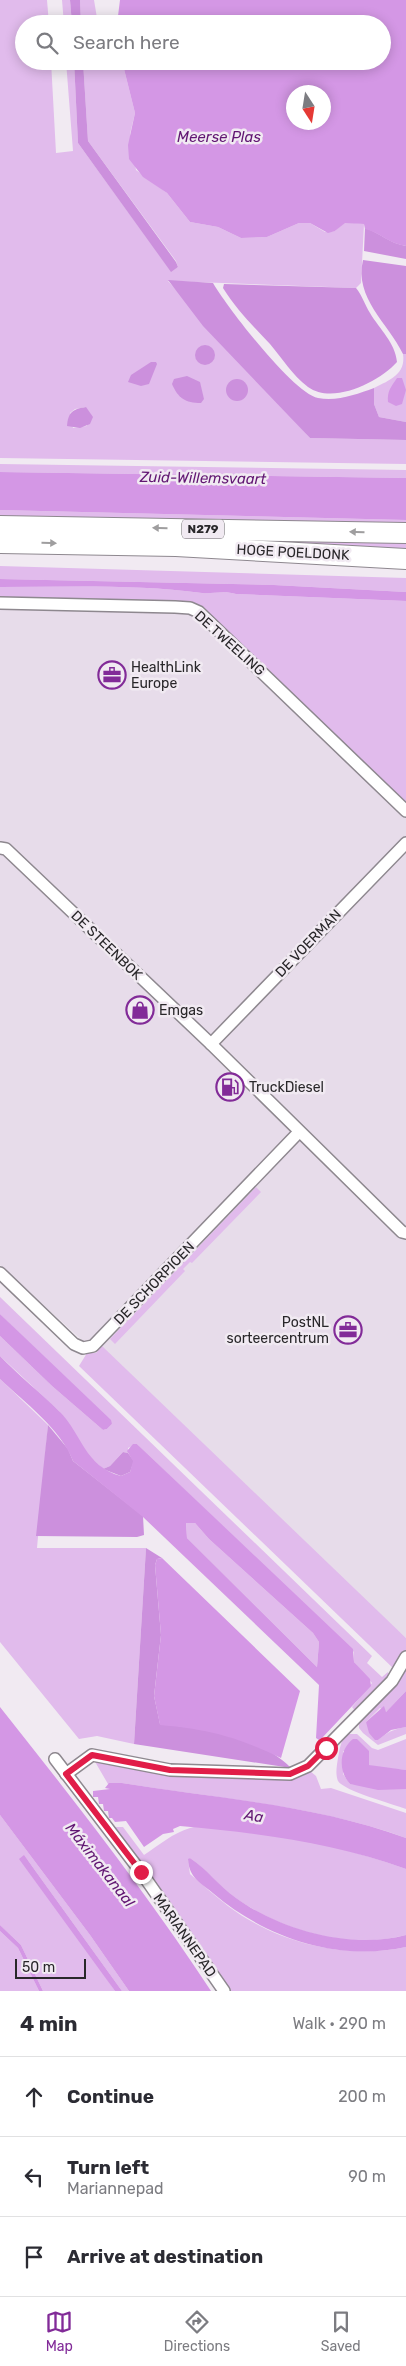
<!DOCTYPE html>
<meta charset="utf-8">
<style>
:root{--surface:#fff;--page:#f2f2f3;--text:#2b2b33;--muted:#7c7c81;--line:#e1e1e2;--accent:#822b98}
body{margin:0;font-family:Rubik,sans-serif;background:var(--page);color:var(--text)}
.compass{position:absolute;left:286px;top:85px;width:45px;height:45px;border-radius:50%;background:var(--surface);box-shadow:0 2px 12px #0003;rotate:168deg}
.scale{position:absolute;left:15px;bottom:12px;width:71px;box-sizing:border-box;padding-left:5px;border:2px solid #29272a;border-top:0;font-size:14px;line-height:18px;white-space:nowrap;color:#29272a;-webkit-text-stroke:4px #f1eaf2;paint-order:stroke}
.stop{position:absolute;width:15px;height:15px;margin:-11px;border:4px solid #e11d48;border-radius:50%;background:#fff}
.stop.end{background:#e11d48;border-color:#fff;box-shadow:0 1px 5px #0008}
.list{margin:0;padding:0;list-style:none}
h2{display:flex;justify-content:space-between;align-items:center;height:65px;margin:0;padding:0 20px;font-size:21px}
h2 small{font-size:16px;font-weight:400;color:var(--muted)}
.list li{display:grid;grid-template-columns:32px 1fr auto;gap:15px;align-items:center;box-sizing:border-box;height:80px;padding:0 20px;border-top:1px solid var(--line)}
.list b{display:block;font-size:19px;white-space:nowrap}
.list p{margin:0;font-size:16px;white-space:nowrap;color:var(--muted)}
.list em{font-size:16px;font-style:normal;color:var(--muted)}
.icon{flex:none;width:28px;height:28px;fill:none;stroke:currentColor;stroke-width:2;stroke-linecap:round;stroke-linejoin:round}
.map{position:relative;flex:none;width:406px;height:1991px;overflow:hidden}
.search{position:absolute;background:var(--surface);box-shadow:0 2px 12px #0003;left:15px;right:15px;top:15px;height:55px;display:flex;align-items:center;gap:12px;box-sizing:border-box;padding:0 18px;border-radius:28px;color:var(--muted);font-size:19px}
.sheet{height:305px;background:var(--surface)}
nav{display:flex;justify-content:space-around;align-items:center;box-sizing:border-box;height:70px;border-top:1px solid var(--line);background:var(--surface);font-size:14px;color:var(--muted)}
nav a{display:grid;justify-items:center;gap:2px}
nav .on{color:var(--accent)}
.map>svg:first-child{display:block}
.built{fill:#e7dcea}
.green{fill:#e1bbec;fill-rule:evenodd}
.forest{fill:#cc90dd}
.water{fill:#d497e5;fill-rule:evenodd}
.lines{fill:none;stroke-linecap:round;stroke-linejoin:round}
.street-casing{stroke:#8e888f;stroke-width:14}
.highway-casing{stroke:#8e888f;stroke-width:22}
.street{stroke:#fff;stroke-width:11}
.highway{stroke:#fff;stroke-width:20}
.oneway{fill:#9f9e9f}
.route{stroke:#e11d48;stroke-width:6}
.labels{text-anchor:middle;stroke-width:5;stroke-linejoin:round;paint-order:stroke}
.shield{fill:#f1eaf2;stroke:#656266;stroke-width:1}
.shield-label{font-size:12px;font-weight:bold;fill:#29272a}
.street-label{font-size:14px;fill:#29272a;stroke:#f1eaf2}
.poi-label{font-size:14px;fill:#29272a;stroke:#f1eaf2;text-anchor:start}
.water-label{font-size:15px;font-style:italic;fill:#611672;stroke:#f1eaf2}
</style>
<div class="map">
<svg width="406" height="1991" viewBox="0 0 406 1991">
<rect width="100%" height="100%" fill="#f1eaf2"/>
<polygon class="built" points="0,595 198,601 406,794 406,1638 0,1265"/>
<g class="green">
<path d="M0 0H47L49 24H24V61H51L56 153 73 151 66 61H74L78 143 171 271 178 267 176 261 88 141 83 61H122L135 113 130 134 136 170 167 193 190 222 218 227 241 238 267 237 299 223H310L325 232 335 231 345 222 364 224 361 283 356 288 168 281 310 438 406 440V464L0 458ZM86 407 87 426 73 428 70 413 75 409Z"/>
<polygon points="62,0 70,0 72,24 64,24"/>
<polygon points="80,0 94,0 98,24 81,24"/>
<path d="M403 354H406V422L379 417 374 404V388C390 380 406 374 403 354Z"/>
<polygon points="0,464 406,470 406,478 0,472"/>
<polygon points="0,510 406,520 406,525 0,518"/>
<polygon points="406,539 406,553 246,540"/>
<polygon points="0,566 406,578 406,592 274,585 0,579"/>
<path d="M0 587C67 587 136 584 202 593 213 594 224 590 236 594L406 601V804L202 608 0 598Z"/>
<polygon points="256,1187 261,1192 192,1263 190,1262 183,1269 185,1271 115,1344 110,1339"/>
<polygon points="0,1297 372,1656 367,1663 382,1677 388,1672 389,1679 356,1712 352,1707 372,1683 354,1662 354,1652 137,1444 128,1448 128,1453 123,1452 110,1466 103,1469 89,1456 59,1411 0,1356 0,1336 52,1386 103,1430 107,1429 112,1424 0,1314"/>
<polygon points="102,1346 406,1638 406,1651 395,1670 79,1366 87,1353 96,1353"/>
<polygon points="0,1379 48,1425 37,1548 146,1548 134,1744 97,1736 79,1739 0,1642"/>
<polygon points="186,1522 195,1523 209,1539 313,1633 319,1642 317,1667 187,1538"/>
<path d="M406 1665V1691L386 1712 380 1708 366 1722 378 1740C387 1732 394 1729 406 1727V1734L378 1745 363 1733 359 1728V1715Z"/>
<path d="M348 1734H357L372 1748 378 1750 406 1739V1770L374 1767 369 1765V1754L343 1751V1774L350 1784 406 1789V1809C393 1804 344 1791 338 1781 335 1774 337 1765 338 1758 340 1749 340 1740 348 1734Z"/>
<path d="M94 1760 292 1778 303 1776 310 1771 316 1776 321 1789 331 1788 406 1813V1838C320 1806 213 1798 122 1783L108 1784Z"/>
<polygon points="0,1815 90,1935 129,1991 122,1991 24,1855 115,1991 43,1991 21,1945 0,1925"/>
<path d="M115 1827H123L144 1855C159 1845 173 1833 190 1828 198 1825 211 1828 220 1829 284 1834 346 1847 406 1869V1935C350 1950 283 1931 237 1899 220 1887 207 1870 190 1858L188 1860 190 1874C203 1885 215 1896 228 1906 277 1943 346 1960 406 1947V1991H227Z"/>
<polygon points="0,1931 18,1948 39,1991 0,1991"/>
</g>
<g class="forest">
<polygon points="70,0 80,0 81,24 72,24"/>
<polygon points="74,61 83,61 88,141 176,262 178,267 171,272 78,143"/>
<path d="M365 228C380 233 389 243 406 246V259L364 251Z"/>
<path d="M363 260 406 266V354H403C388 323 354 298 363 260Z"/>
<path d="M168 280 213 283C227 307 293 393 318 398 337 402 357 394 374 388V404L379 417 406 422V440L310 438 203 326Z"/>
<path d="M224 284 356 288C362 295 365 305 370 313 380 330 395 342 397 362 379 382 333 405 308 387 292 375 282 358 270 344 253 326 236 309 223 288Z"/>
<circle cx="205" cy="355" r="10"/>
<polygon points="151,362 156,362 157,364 149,384 141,386 128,382 131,375"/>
<path d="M187 376 200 382 204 399 201 403C185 403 178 398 172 384L174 379Z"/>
<circle cx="237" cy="390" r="11"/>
<path d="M86 407 93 417 90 424 80 428 67 426C68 412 73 409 86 407Z"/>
<polygon points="48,1425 68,1449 73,1461 143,1516 144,1535 137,1537 36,1536"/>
<polygon points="123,1452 128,1453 134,1461 130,1472 121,1476 103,1469 110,1466"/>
<path d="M146 1548 162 1558 157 1559 155 1565 161 1635 154 1696 160 1724C204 1729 258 1735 291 1768L134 1744Z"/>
</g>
<g class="water">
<path d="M120 0H406V246C389 244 381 233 365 229L364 224 345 223 335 231 328 233 310 223H299L267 237 241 238 218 227 190 222 167 193 143 177 129 159 128 145 135 113 122 61H382V24H117ZM294 92H324V122H294Z"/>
<path d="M397 378H402L406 390 402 404 396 406 388 402C387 391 391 387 397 378Z"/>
<polygon points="0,472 406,478 406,520 0,510"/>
<path d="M0 579 274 585 406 592V601L236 594C224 590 213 594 202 593 136 584 67 587 0 587Z"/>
<polygon points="0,1314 111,1420 112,1424 107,1429 103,1430 52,1386 0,1336"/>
<path d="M0 1356C19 1376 40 1392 59 1411 83 1435 84 1466 121 1476L130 1472 133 1461 127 1451 133 1444H137L353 1649 354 1662 370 1679 371 1686 322 1738 319 1740 316 1738 319 1685 143 1517 73 1461C60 1428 25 1403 0 1379ZM186 1523H195L209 1539 313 1633 319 1642 317 1667 187 1538Z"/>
<path d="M162 1558 300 1691 281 1758C238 1737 207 1729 160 1725L154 1696 161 1635 155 1565 157 1559Z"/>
<polygon points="406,1691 406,1727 391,1730 378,1740 375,1740 369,1733 366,1722 384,1706 386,1712"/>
<path d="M0 1707C73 1799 146 1892 211 1991H129L90 1935 0 1815Z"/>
<path d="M353 1739H357L369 1751V1765L406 1770V1789L378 1790 350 1784C338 1771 339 1750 353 1739Z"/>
<path d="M109 1783H122C215 1798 317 1805 406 1838V1869C332 1842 258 1833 180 1826L173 1829 174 1832 163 1834 144 1847 126 1821 115 1822 112 1818H109L108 1811H104L103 1804H99L98 1797H93V1791L110 1789 105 1788Z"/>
<polygon points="24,1855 122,1991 115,1991 19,1859"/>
<path d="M190 1858C207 1869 219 1886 236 1898 280 1930 352 1950 406 1935V1947C338 1962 266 1938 214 1894 200 1882 189 1878 188 1859Z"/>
<polygon points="0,1925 21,1945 43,1991 39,1991 18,1948 0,1931"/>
</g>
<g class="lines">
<g class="street-casing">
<g id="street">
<polyline points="0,603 175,607 190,608 199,612 406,811"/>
<polyline points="0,848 6,849 211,1044 402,1232 406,1233"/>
<polyline points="211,1044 406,843"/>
<polyline points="0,1273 74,1344 83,1348 93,1346 299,1132"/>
<polyline points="55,1759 141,1872 224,1991"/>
<polyline points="66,1774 92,1755 170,1770 290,1774 308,1766 392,1681 406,1657"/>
</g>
</g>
<g class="highway-casing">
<g id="highway">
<polyline points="0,526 406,533"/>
<polyline points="0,543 176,546 406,559"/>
</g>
</g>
<use href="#street" class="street"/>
<use href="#highway" class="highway"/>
</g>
<defs><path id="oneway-solid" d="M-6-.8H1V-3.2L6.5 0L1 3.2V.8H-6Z" transform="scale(1.25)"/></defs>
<g class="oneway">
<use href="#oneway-solid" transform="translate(160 528) rotate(-179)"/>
<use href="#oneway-solid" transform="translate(357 532) rotate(-178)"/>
<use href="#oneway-solid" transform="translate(49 543) rotate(1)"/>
</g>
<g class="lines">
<polyline class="route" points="141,1872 66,1774 92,1755 170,1770 290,1774 308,1766 326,1748"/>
</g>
<defs>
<g id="office-ring" transform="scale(1.4375)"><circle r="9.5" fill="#f1eaf2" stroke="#822b98" stroke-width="1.5"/><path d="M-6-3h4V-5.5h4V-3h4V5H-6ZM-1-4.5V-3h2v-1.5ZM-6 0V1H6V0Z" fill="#822b98"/></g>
<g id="shop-ring" transform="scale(1.4375)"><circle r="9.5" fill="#f1eaf2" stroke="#822b98" stroke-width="1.5"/><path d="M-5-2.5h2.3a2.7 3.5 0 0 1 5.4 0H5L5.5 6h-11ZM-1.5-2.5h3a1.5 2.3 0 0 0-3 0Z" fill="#822b98"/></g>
<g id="fuel-ring" transform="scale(1.4375)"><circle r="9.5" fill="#f1eaf2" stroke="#822b98" stroke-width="1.5"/><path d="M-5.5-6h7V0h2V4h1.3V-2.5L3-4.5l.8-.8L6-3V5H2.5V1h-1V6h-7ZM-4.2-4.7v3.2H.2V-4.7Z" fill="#822b98"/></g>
</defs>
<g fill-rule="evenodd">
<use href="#office-ring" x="112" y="675"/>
<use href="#shop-ring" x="140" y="1010"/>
<use href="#fuel-ring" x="230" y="1087"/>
<use href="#office-ring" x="348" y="1330"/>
</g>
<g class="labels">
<rect class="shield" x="182" y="519.5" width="42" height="19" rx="4"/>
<g class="shield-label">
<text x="203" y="533">N279</text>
</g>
<g class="street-label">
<text transform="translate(293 552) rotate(3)" y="5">HOGE POELDONK</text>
<text transform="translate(230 643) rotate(42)" y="5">DE TWEELING</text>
<text transform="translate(308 943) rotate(-46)" y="5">DE VOERMAN</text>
<text transform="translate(107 945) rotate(44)" y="5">DE STEENBOK</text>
<text transform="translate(154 1283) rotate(-46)" y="5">DE SCHORPIOEN</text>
<text transform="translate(185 1935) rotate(55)" y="5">MARIANNEPAD</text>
</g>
<g class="poi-label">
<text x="131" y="672">HealthLink<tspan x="131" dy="16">Europe</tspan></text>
<text x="159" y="1015">Emgas</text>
<text x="249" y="1092">TruckDiesel</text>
<text x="329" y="1327" text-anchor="end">PostNL<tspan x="329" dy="16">sorteercentrum</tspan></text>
</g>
<g class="water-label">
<text x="219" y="142">Meerse Plas</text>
<text transform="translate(203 478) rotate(1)" y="5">Zuid-Willemsvaart</text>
<text transform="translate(254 1816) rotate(10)" y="5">Aa</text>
<text transform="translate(100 1865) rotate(52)" y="5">Máximakanaal</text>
</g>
</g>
</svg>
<svg class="compass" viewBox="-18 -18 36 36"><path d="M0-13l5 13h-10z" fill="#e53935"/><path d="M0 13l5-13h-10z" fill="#7c7c81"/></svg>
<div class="scale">50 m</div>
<div class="stop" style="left:326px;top:1748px"></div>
<div class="stop end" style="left:141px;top:1872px"></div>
<div class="search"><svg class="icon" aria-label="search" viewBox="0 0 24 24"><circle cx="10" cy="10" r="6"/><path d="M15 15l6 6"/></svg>Search here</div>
</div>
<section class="sheet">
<h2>4 min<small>Walk · 290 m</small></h2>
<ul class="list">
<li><svg class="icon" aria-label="ahead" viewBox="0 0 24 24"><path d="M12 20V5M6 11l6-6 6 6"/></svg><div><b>Continue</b></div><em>200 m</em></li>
<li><svg class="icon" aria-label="left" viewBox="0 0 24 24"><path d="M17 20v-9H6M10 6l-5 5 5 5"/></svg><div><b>Turn left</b><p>Mariannepad</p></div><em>90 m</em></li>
<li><svg class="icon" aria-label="arrive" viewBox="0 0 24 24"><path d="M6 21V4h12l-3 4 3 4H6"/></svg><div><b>Arrive at destination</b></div></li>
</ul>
</section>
<nav>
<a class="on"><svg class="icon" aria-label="map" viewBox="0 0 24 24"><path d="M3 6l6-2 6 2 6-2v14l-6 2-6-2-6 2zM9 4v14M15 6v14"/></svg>Map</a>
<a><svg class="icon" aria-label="directions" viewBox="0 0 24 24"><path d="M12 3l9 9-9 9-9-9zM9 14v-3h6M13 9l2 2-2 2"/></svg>Directions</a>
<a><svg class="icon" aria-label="saved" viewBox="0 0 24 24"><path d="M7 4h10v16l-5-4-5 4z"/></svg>Saved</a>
</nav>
